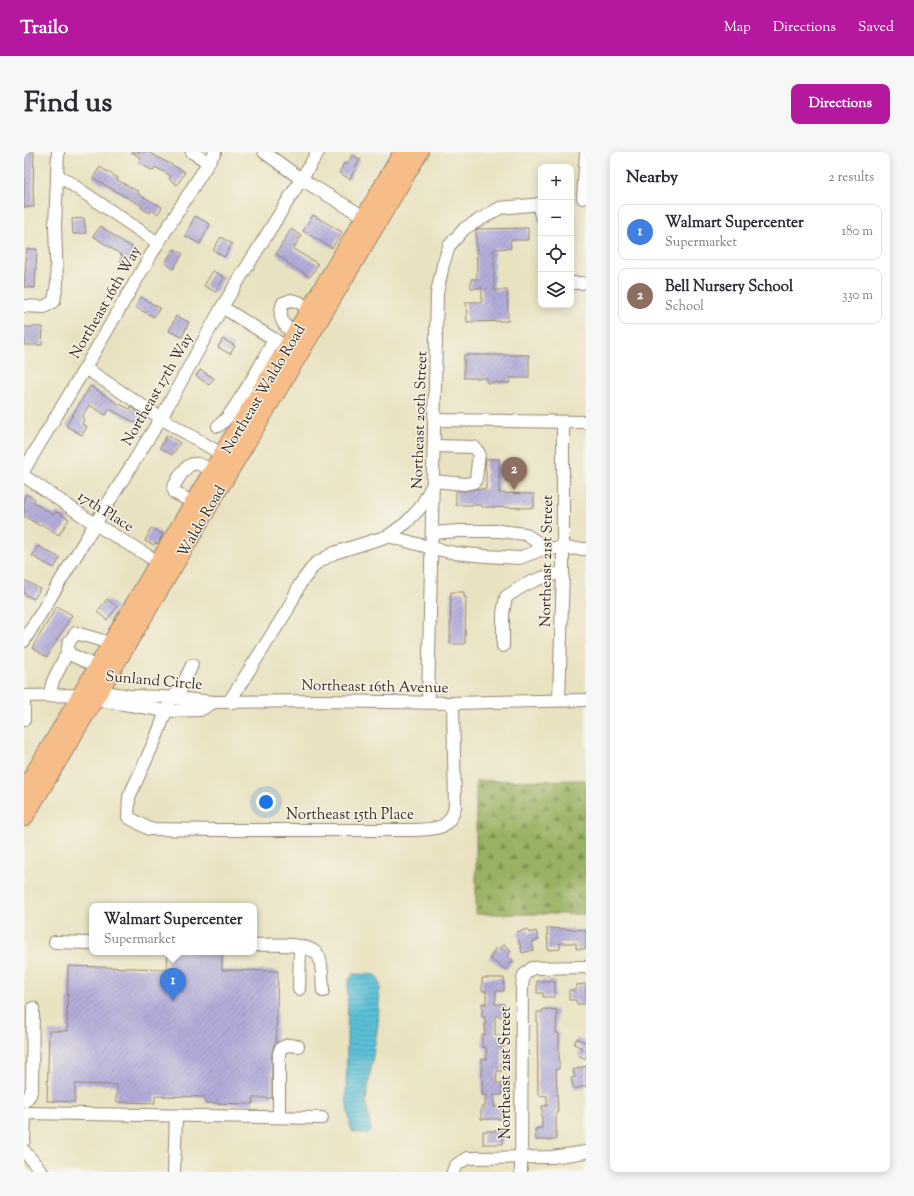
<!DOCTYPE html>
<meta charset="utf-8">
<style>
:root{--surface:#fff;--page:#f7f7f7;--text:#2b2b33;--muted:#7c7c81;--line:#e1e1e2;--accent:#b5179e}
body{margin:0;font-family:"Sorts Mill Goudy",serif;background:var(--page);color:var(--text)}
.controls{position:absolute;right:12px;top:12px;display:grid;overflow:hidden;border-radius:8px;box-shadow:0 2px 10px #0003}
.controls button{width:36px;height:36px;display:grid;place-items:center;padding:0;border:0;border-bottom:1px solid var(--line);background:var(--surface);color:var(--text);font:20px sans-serif}
.you{position:absolute;left:242px;top:650px;width:14px;height:14px;margin:-10px;border:3px solid #fff;border-radius:50%;background:#1a73e8;box-shadow:0 0 0 6px #1a73e833}
.badge{display:grid;place-items:center;width:26px;height:26px;border-radius:50%;background:var(--accent);color:#fff;font-size:13px;font-weight:700}
.pin{position:absolute;translate:-50% -33px;filter:drop-shadow(0 1px 2px #0008)}
.pin::after{content:'';position:absolute;top:21px;width:14px;height:12px;background:inherit;clip-path:polygon(0 0,100% 0,50% 100%)}
.popup{position:absolute;left:65px;top:751px;width:168px;height:52px;box-sizing:border-box;display:grid;place-content:center;border-radius:8px;background:var(--surface);filter:drop-shadow(0 1px 3px #0005);font-size:13px;white-space:nowrap;color:var(--muted)}
.popup b{font-size:15px;color:var(--text)}
.popup::after{content:'';position:absolute;left:50%;top:100%;margin-left:-8px;border:8px solid transparent;border-top-color:var(--surface)}
.list{margin:0;padding:0;list-style:none}
h2{display:flex;justify-content:space-between;align-items:center;height:52px;margin:0;padding:0 16px;font-size:17px}
h2 small{font-size:13px;font-weight:400;color:var(--muted)}
.list li{display:grid;grid-template-columns:26px 1fr auto;gap:12px;align-items:center;box-sizing:border-box;height:56px;margin:0 8px 8px;padding:0 8px;border:1px solid var(--line);border-radius:8px}
.list b{display:block;font-size:15px;white-space:nowrap}
.list p{margin:0;font-size:13px;white-space:nowrap;color:var(--muted)}
.list em{font-size:13px;font-style:normal;color:var(--muted)}
.icon{flex:none;width:22px;height:22px;fill:none;stroke:currentColor;stroke-width:2;stroke-linecap:round;stroke-linejoin:round}
.map{position:relative;flex:none;width:562px;height:1020px;overflow:hidden;border-radius:8px}
header{display:flex;align-items:center;gap:24px;box-sizing:border-box;height:56px;padding:0 20px;background:var(--accent);color:#fff}
header strong{font-size:19px}
nav{display:flex;gap:22px;margin-inline-start:auto;font-size:14px}
.intro{display:flex;align-items:center;justify-content:space-between;box-sizing:border-box;height:96px;padding:0 24px}
h1{margin:0;font-size:28px}
.button{padding:10px 18px;border-radius:8px;background:var(--accent);color:#fff;font-size:14px;font-weight:700}
main{display:flex;gap:24px;padding:0 24px}
aside{flex:1;background:var(--surface);border-radius:8px;box-shadow:0 2px 10px #0003}
.map>svg:first-child{display:block}
.forest{fill:url(#forest-firs);stroke:#6a6e40}
.water{fill:url(#water-rules);stroke:#4b767b}
.building{fill:url(#building-hatch)}
.lines{fill:none;stroke-linecap:round;stroke-linejoin:round}
.minor-casing{stroke:#928670;stroke-width:14}
.highway-casing{stroke:#928670;stroke-width:20}
.minor{stroke:#fff;stroke-width:12}
.highway{stroke:#f7bd88;stroke-width:18}
.labels{text-anchor:middle;stroke-width:3;stroke-linejoin:round;paint-order:stroke}
.street-label{font-size:15px;fill:#3b2a1e;stroke:#f7f3e8}
</style>
<header>
<strong>Trailo</strong>
<nav><a>Map</a><a>Directions</a><a>Saved</a></nav>
</header>
<div class="intro"><h1>Find us</h1><a class="button">Directions</a></div>
<main>
<div class="map">
<svg width="562" height="1020" viewBox="0 0 562 1020">
<defs>
<pattern id="forest-firs" width="22" height="20" patternUnits="userSpaceOnUse"><rect width="22" height="20" fill="#98b162"/><path d="M5 1l3.5 6h-7zM16 11l3.5 6h-7z" fill="#7d9050"/></pattern>
<pattern id="water-rules" width="6" height="5" patternUnits="userSpaceOnUse"><rect width="6" height="5" fill="#5bc1d8"/><path d="M0 2.5h6" fill="none" stroke="#4c9daf"/></pattern>
<pattern id="building-hatch" width="6" height="6" patternUnits="userSpaceOnUse"><rect width="6" height="6" fill="#b4addb"/><path d="M-1 1l2-2M0 6l6-6M5 7l2-2" fill="none" stroke="#948db1"/></pattern>
</defs>
<rect width="100%" height="100%" fill="#f7f3e8"/>
<filter id="ink" filterUnits="userSpaceOnUse"><feTurbulence type="fractalNoise" baseFrequency=".025" numOctaves="2"/><feDisplacementMap in="SourceGraphic" scale="8" xChannelSelector="R" yChannelSelector="G"/><feConvolveMatrix kernelMatrix="1 2 1 2 8 2 1 2 1" color-interpolation-filters="sRGB"/></filter>
<filter id="wash" filterUnits="userSpaceOnUse"><feTurbulence type="fractalNoise" baseFrequency=".012" numOctaves="4" result="noise"/><feDisplacementMap in="SourceGraphic" scale="16" xChannelSelector="R" yChannelSelector="G"/><feGaussianBlur stdDeviation="0.9" result="paint"/><feColorMatrix in="noise" values="0 0 0 0 0 0 0 0 0 0 0 0 0 0 0 0 0 1.4 0 .05"/><feComposite in="paint" operator="in"/></filter>
<g filter="url(#wash)">
<rect width="100%" height="100%" fill="#e9e2c1"/>
<polygon class="forest" points="562,628 562,762 452,762 452,629"/>
<polygon class="water" points="329,822 352,823 354,826 356,833 354,872 342,949 347,979 342,982 327,979 322,946 324,830"/>
<g id="blocks">
<g class="building">
<polygon points="0,0 10,0 9,40 10,55 0,55"/>
<polygon points="107,0 124,0 161,20 153,33 145,27 147,24 131,15 129,19 114,10 117,6"/>
<polygon points="328,3 336,7 326,27 315,21 320,11 323,13"/>
<polygon points="76,15 94,26 93,28 115,40 114,42 138,55 134,62 127,58 126,61 117,56 118,54 69,26"/>
<polygon points="289,63 318,80 308,96 279,79"/>
<polygon points="171,64 186,72 176,92 161,84"/>
<polygon points="60,66 62,81 49,82 48,67"/>
<polygon points="77,74 93,86 112,98 103,113 96,109 99,104 69,84"/>
<polygon points="504,76 504,88 486,88 487,96 470,97 470,138 483,138 484,169 443,170 442,150 458,150 458,136 447,136 447,127 453,127 452,78 455,77"/>
<polygon points="267,77 277,84 269,97 294,112 286,125 263,111 264,110 252,102"/>
<polygon points="197,85 208,92 200,105 189,98"/>
<polygon points="3,97 13,97 11,136 0,135"/>
<polygon points="150,97 159,102 149,117 141,111"/>
<polygon points="189,119 200,125 192,140 180,134"/>
<polygon points="117,145 136,156 130,165 111,155"/>
<polygon points="152,164 165,170 158,185 145,179"/>
<polygon points="0,175 19,175 18,193 0,193"/>
<polygon points="199,187 211,194 206,202 194,195"/>
<polygon points="440,203 505,203 505,226 486,226 486,231 463,231 463,226 440,226"/>
<polygon points="176,218 190,226 185,233 172,224"/>
<polygon points="66,234 93,251 106,257 107,255 122,265 116,273 85,257 82,263 65,253 58,265 60,266 58,272 63,275 58,283 42,274"/>
<polygon points="143,283 156,291 148,303 136,296"/>
<polygon points="462,307 475,307 475,341 510,342 510,356 458,355 458,353 432,353 432,339 441,339 451,337 462,337 462,317 461,317"/>
<polygon points="2,342 11,347 9,350 30,363 33,360 45,367 35,383 17,372 16,374 0,364 0,347"/>
<polygon points="127,376 139,382 134,392 131,391 130,393 121,389"/>
<polygon points="14,394 36,406 30,416 8,404"/>
<polygon points="0,428 16,437 10,447 0,442"/>
<polygon points="427,440 440,440 440,445 442,445 441,492 426,492"/>
<polygon points="83,447 93,455 83,468 73,460"/>
<polygon points="33,454 48,463 23,505 8,496"/>
<polygon points="523,776 562,778 562,797 552,797 552,791 536,791 536,797 524,798"/>
<polygon points="504,777 505,781 512,779 515,788 508,790 510,798 498,801 493,780"/>
<polygon points="479,792 487,798 483,804 489,808 482,818 465,806 472,796 475,798"/>
<polygon points="144,800 198,800 198,818 254,819 252,891 250,893 248,901 248,946 229,946 229,952 181,951 181,945 131,944 131,951 92,950 93,933 51,932 51,950 23,949 25,879 43,879 44,814 143,817"/>
<polygon points="458,826 480,826 480,839 472,839 471,852 480,852 479,864 471,864 471,883 480,883 480,895 477,895 478,919 473,919 472,931 478,931 478,943 470,943 470,955 478,955 478,967 457,967 457,955 461,955 461,943 458,943 458,907 463,907 462,895 458,895 458,883 461,883 461,865 458,865 458,851 462,852 462,839 458,839"/>
<polygon points="513,829 531,829 531,845 519,845 519,841 513,841"/>
<polygon points="562,832 562,852 553,852 552,848 545,848 545,838 552,838 552,833"/>
<polygon points="519,857 533,858 532,881 535,881 535,917 532,917 534,960 532,960 532,988 512,988 511,977 518,976 518,954 523,954 523,944 514,943 513,860 518,860"/>
<polygon points="553,886 561,890 562,888 562,907 554,903 558,896 550,892"/>
<polygon points="562,914 562,934 550,937 547,926 551,925 549,918"/>
<rect x="459" y="979" width="20" height="13"/>
</g>
</g>
</g>
<g filter="url(#ink)">
<use href="#blocks" fill-opacity="0" stroke="#928670" stroke-width="1"/>
<g class="lines">
<g class="minor-casing">
<g id="minor">
<polyline points="168,0 184,10"/>
<polyline points="240,0 277,27 347,69"/>
<polyline points="34,23 134,91"/>
<polyline points="559,46 562,0"/>
<polyline points="514,52 517,64"/>
<polyline points="547,131 558,131"/>
<polyline points="0,154 20,155 30,149 33,131 31,74 34,0"/>
<polyline points="198,155 256,191"/>
<path d="M272 182C259 174 253 167 259 151L267 148 275 150 286 158"/>
<polyline points="61,216 137,266 204,306"/>
<polyline points="411,268 562,270"/>
<path d="M194 274C206 266 211 253 219 242 231 224 241 206 250 187"/>
<polyline points="0,318 61,216 134,91 191,0"/>
<polyline points="0,324 71,372 141,414"/>
<polyline points="409,329 441,332 450,330 452,327 455,301 450,295 410,294"/>
<path d="M170 351 151 341 149 336C154 327 162 309 174 312 179 313 185 317 189 319"/>
<polyline points="408,381 435,379 476,379 501,382 522,396 562,397"/>
<polyline points="364,384 408,396 431,401 462,404 495,406 522,396"/>
<polyline points="0,489 71,372 137,266 198,155 294,0"/>
<path d="M479 494V461L482 445C503 430 515 426 539 420"/>
<polyline points="43,501 45,490 52,481 76,488 87,492"/>
<polyline points="0,544 58,543 75,539 105,544 139,545 190,550"/>
<polyline points="25,544 29,529 43,501 63,510 73,517"/>
<polyline points="64,545 70,547 142,559 176,558 190,550 292,549 429,551 562,548"/>
<path d="M147 546 132 586 105 645 104 665 125 677 196 678H391C412 677 425 678 431 655L429 551"/>
<polyline points="147,546 156,539 168,513"/>
<polyline points="535,548 539,420 539,270"/>
<polyline points="205,550 264,457 276,432 291,412 310,401 364,384 382,371 396,356 408,334"/>
<polyline points="404,550 413,141 419,113 425,94 441,76 476,56 517,52"/>
<polyline points="0,568 0,544"/>
<polyline points="31,790 68,791"/>
<path d="M230 793C245 793 288 789 295 805 299 815 298 828 299 839"/>
<polyline points="275,837 276,794"/>
<polyline points="1,949 6,943 8,936 9,856"/>
<polyline points="255,965 255,901 257,896 264,893 274,894"/>
<polyline points="0,988 1,961 298,966"/>
<polyline points="0,999 18,1020"/>
<polyline points="150,1020 152,964"/>
<polyline points="429,1020 431,1014 443,1006 528,1005 562,1000"/>
<polyline points="497,1020 498,833 500,823 508,816 562,815"/>
</g>
</g>
<g class="highway-casing">
<g id="highway">
<path d="M0 639C68 527 132 414 199 302 260 201 321 101 379 0"/>
<path d="M0 665 129 448C150 414 169 380 189 346 258 231 327 116 395 0"/>
</g>
</g>
<use href="#minor" class="minor"/>
<use href="#highway" class="highway"/>
</g>
</g>
<g class="labels">
<g class="street-label">
<text transform="translate(81 150) rotate(-60)" y="5">Northeast 16th Way</text>
<text transform="translate(133 237) rotate(-60)" y="5">Northeast 17th Way</text>
<text transform="translate(239 237) rotate(-59)" y="5">Northeast Waldo Road</text>
<text transform="translate(395 268) rotate(-88)" y="5">Northeast 20th Street</text>
<text transform="translate(82 359) rotate(32)" y="5">17th Place</text>
<text transform="translate(177 369) rotate(-60)" y="5">Waldo Road</text>
<text transform="translate(522 409) rotate(-89)" y="5">Northeast 21st Street</text>
<text transform="translate(130 528) rotate(5)" y="5">Sunland Circle</text>
<text transform="translate(351 534) rotate(1)" y="5">Northeast 16th Avenue</text>
<text x="326" y="667">Northeast 15th Place</text>
<text transform="translate(481 921) rotate(-90)" y="5">Northeast 21st Street</text>
</g>
</g>
</svg>
<div class="controls">
<button>+</button>
<button>−</button>
<button><svg class="icon" aria-label="locate" viewBox="0 0 24 24"><circle cx="12" cy="12" r="6"/><path d="M12 2v4M12 18v4M2 12h4M18 12h4"/></svg></button>
<button><svg class="icon" aria-label="layers" viewBox="0 0 24 24"><path d="M12 4l9 5-9 5-9-5zM3 14l9 5 9-5"/></svg></button>
</div>
<div class="you"></div>
<div class="pin badge" style="left:149px;top:849px;background:#3f7fe0">1</div>
<div class="popup"><b>Walmart Supercenter</b>Supermarket</div>
<div class="pin badge" style="left:490px;top:338px;background:#8d6e63">2</div>
</div>
<aside>
<h2>Nearby<small>2 results</small></h2>
<ul class="list">
<li><span class="badge" style="background:#3f7fe0">1</span><div><b>Walmart Supercenter</b><p>Supermarket</p></div><em>180 m</em></li>
<li><span class="badge" style="background:#8d6e63">2</span><div><b>Bell Nursery School</b><p>School</p></div><em>330 m</em></li>
</ul>
</aside>
</main>
